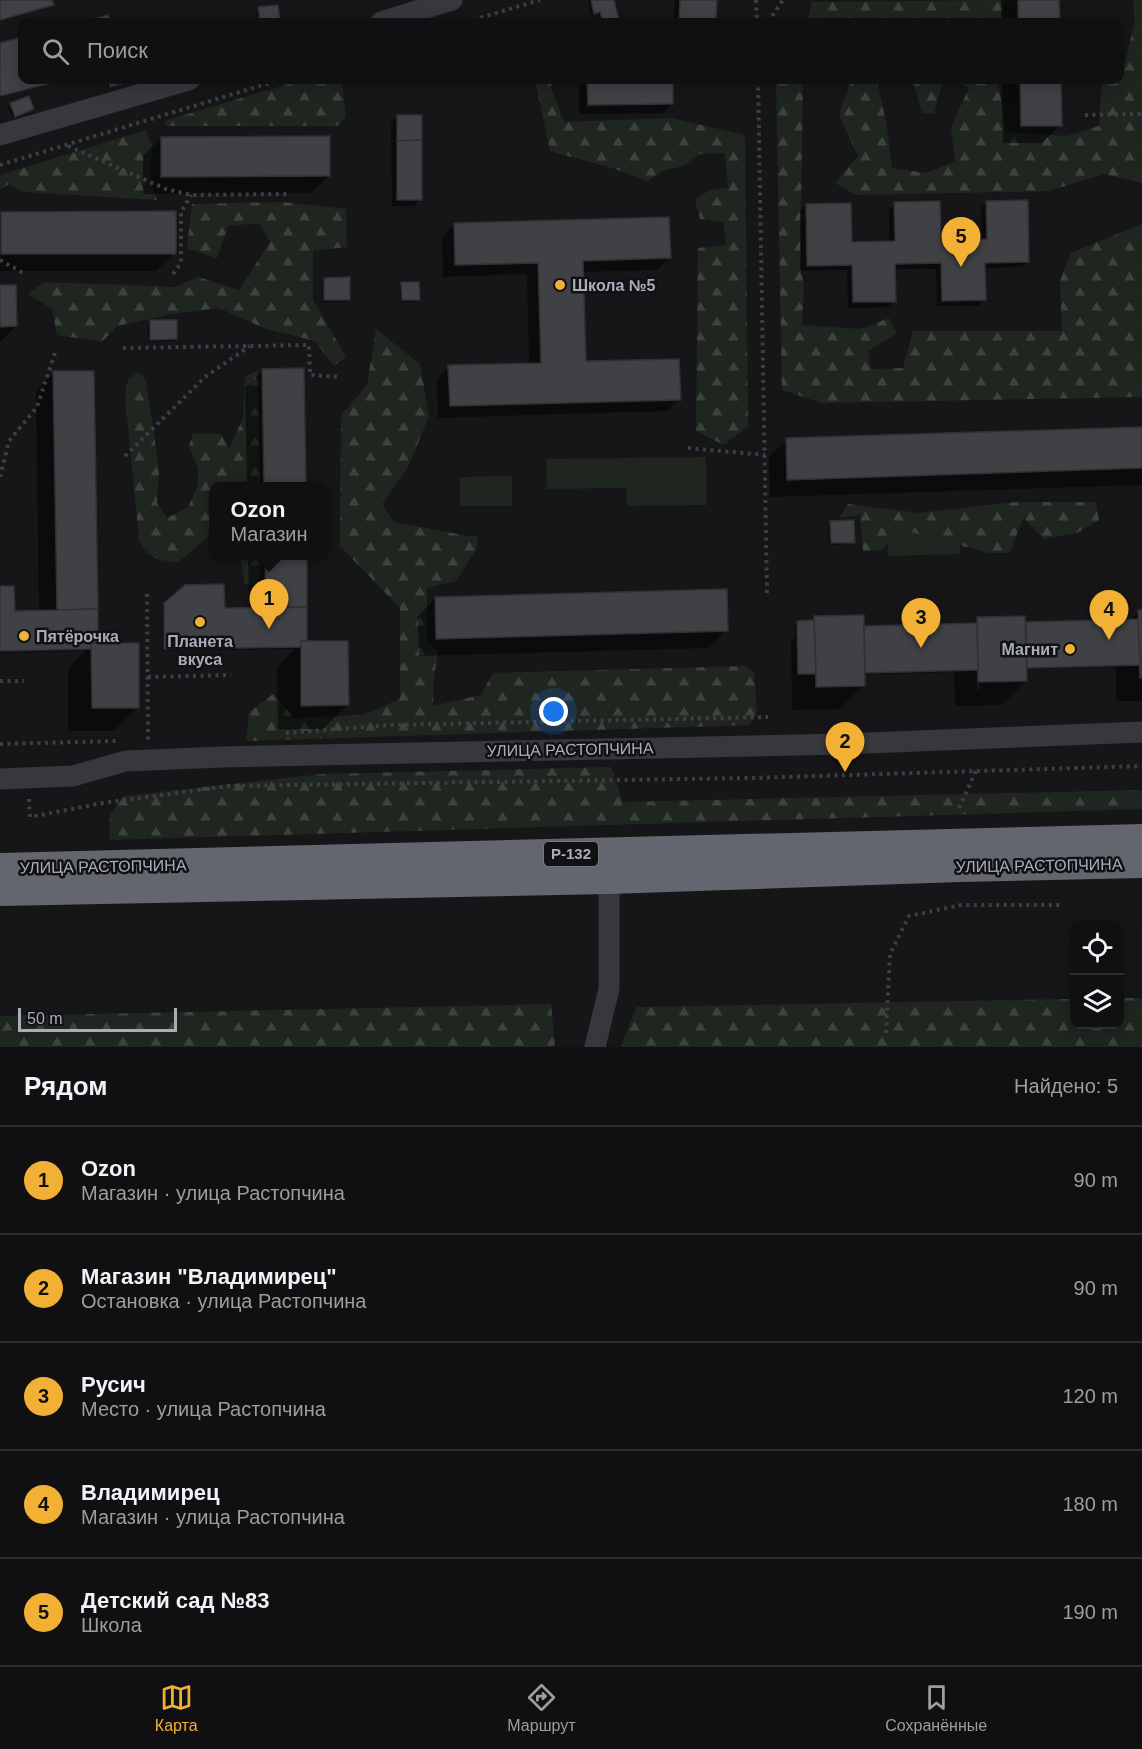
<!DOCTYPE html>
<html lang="ru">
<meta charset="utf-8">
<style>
:root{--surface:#101012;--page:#1e1e20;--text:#f1f3f6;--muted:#9c9d9f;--line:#303032;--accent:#f2b134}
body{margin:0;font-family:Helvetica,sans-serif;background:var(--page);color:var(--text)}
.controls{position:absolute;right:18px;bottom:18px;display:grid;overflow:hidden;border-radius:12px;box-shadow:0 3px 15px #0003}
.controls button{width:54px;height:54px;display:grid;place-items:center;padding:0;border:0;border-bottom:2px solid var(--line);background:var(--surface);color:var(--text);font:30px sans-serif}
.scale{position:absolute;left:18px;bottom:15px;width:159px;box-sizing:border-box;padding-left:6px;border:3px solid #a8adb8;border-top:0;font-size:16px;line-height:21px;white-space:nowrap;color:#a8adb8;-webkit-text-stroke:4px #111113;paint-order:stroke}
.you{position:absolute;left:554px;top:712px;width:21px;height:21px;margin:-15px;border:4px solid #fff;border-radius:50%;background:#1a73e8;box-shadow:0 0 0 9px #1a73e833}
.badge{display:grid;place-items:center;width:39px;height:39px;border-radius:50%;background:var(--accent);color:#111;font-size:20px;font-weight:700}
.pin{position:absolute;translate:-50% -50px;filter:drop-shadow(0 2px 3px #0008)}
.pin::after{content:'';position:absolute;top:32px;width:21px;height:18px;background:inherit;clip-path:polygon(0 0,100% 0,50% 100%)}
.popup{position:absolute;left:209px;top:482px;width:120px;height:78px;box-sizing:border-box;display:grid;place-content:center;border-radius:12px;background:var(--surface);filter:drop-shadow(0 2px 4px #0005);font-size:20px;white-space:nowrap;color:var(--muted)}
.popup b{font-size:22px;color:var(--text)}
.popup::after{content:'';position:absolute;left:50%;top:100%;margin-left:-12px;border:12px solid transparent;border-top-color:var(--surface)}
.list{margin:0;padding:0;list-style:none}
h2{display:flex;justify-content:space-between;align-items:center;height:78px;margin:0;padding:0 24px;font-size:26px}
h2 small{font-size:20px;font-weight:400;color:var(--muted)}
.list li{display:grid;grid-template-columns:39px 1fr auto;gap:18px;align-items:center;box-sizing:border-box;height:108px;padding:0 24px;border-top:2px solid var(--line)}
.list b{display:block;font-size:22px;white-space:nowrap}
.list p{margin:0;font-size:20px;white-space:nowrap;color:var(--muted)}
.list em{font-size:20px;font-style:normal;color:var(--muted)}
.icon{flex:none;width:33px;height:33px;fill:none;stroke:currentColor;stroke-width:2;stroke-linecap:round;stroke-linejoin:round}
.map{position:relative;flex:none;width:1142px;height:1047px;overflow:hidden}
.search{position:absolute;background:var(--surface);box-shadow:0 3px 15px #0003;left:18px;right:18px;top:18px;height:66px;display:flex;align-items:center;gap:15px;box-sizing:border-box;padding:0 21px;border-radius:12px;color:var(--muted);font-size:22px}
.sheet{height:618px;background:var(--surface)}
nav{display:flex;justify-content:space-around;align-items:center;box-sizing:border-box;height:84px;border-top:2px solid var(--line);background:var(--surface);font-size:16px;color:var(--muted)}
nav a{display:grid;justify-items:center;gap:3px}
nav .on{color:var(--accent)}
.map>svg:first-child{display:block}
.green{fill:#1e261f}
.forest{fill:url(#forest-firs)}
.shadow{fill:#0007;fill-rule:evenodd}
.building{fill:#404145;stroke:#303034;stroke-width:1.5}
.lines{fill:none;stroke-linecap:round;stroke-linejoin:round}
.path{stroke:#3d3f44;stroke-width:4;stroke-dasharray:3 4.5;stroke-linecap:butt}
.minor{stroke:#37383d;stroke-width:21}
.highway{stroke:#63666e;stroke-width:30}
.poi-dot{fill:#f2b134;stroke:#111113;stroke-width:2}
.labels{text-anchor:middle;stroke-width:5;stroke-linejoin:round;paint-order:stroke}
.shield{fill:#111113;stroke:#7b7e86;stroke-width:1.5}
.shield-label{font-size:15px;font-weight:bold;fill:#a8adb8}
.poi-label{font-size:16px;font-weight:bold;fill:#a8adb8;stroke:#111113;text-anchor:start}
.street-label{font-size:16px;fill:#a8adb8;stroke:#111113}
</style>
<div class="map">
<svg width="1142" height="1047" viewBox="0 0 1142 1047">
<defs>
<pattern id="forest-firs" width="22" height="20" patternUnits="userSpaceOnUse" patternTransform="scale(1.5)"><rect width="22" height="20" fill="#1e261f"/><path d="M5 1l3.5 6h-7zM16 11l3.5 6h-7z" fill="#3c433d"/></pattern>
</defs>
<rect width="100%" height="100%" fill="#161618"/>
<g class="green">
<polygon points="706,457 707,505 627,506 626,488 547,489 546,459"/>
<polygon points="512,476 512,506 460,506 460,477"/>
<polygon points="959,527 960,554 888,556 887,529"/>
</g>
<g class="forest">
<polygon points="1004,0 1002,22 905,22 904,20 873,22 807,22 812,2"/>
<polygon points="1133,0 1142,0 1142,183 1105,174 1048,191 856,195 835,183 858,156 839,115 851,80 877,80 887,127 892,168 925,173 955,162 951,127 969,88 955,80 998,80 1006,132 1067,136 1099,126 1102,80 1120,80 1120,65 1125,63 1135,20"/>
<polygon points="301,80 342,80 346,117 337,126 166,126 165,121"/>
<polygon points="535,80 552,80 551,88 564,122 671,118 745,135 748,426 724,445 696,431 698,248 726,245 723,222 700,219 695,200 710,190 728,187 725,153 699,154 683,166 663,171 648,181 615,169 550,151"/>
<polygon points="776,80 797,80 803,84 800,267 804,284 802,325 861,329 889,318 897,333 868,351 871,369 903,368 913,331 1062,331 1060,281 1071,253 1142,224 1142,397 822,403 782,390"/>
<polygon points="912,80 943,80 934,114 922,113"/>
<polygon points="146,130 152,146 150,179 157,200 23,192 9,184 0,190 0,175"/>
<polygon points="283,202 346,209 347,247 313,251 313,300 346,357 334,366 315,341 266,329 219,308 171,314 117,326 102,342 57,335 52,309 28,294 44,282 175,287 198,277 239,290 270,242 259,223 228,226 217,258 187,248 192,204"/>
<polygon points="376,329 420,364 429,416 408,467 382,504 394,522 468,536 478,536 477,548 456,581 427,588 427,641 438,652 434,677 433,706 481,695 493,673 745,666 754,673 757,712 750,725 246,741 249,712 273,694 294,718 362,715 400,699 400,608 340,546 341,415 367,385"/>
<path d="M258 370 260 486H214L213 533 177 563C158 559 148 560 139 540L125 395 128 380 138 372 146 380 159 469 157 503 167 518 188 507 198 485V469L189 446 193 433 221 434 229 449 243 418 245 377Z"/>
<polygon points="1016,502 1096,502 1099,520 1077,533 1044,539 1023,518 1010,553 989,553 900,529 882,550 863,551 860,515 839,518 848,504 919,513"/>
<polygon points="240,556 261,556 261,570 256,587 245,584"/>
<polygon points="611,767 623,802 1142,790 1142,809 109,840 110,815 124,796 322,774"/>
<polygon points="1120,998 1142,998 1142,1047 621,1047 636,1007 1074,999 1074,1024 1120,1024"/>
<polygon points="551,1004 555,1047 0,1047 0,1016"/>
</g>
<g class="shadow">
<polygon points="0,0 51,0 52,5 49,7 0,21"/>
<polygon points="588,0 613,0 617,20 614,22 600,22 598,14 591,15"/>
<polygon points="675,0 716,0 714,21 674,22"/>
<rect x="1001" y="0" width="57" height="22"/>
<polygon points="276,6 278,22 258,22 256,11 259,9"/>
<polygon points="22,39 22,80 67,80 0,97 0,44"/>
<polygon points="105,80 125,80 125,81 108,88"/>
<polygon points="584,80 672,80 672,104 663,113 579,114 579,85"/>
<polygon points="1002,80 1059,80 1060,125 1042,143 1003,143"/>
<polygon points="11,104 33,109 13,118 8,107"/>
<polygon points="397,117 420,200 414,206 392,206 391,123"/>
<polygon points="161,138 329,176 311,193 143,194 143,156"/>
<polygon points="987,202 1028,261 1022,267 984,268 984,300 978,306 937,306 936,269 894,269 894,301 888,307 848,308 847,270 801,271 800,211 806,205 851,244 889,243 889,210 895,204 940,242 982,241 981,208"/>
<polygon points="2,213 174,253 156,271 0,271 0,215"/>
<polygon points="454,225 669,258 657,270 582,272 585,363 679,399 667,411 438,418 437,379 449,367 529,365 527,274 443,277 442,237"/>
<polygon points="324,279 349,299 346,302 322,302 322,282"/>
<polygon points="402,284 419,299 416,302 400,302 400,286"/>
<polygon points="0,287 16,326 0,342"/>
<polygon points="151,322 175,339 173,341 148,342 148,324"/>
<polygon points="302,370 304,486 247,486 245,388 263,371"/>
<polygon points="53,373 96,645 138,707 114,731 68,731 68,669 85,651 0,653 0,588 14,612 39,612 36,391"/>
<polygon points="1142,428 1142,485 770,497 769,457 787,440"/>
<polygon points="831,522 853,542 850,544 829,545 828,525"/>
<polygon points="248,556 305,556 306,643 347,705 323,729 278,729 277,667 295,649 162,651 163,607 186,587 223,610 249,610"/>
<polygon points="436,598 726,630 709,648 419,656 418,616"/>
<path d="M1139 611H1142V701H1116V667L1025 669 1026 681 1002 705 955 706 954 672 864 675V685L840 709 792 710 791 642 795 637V625L798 622H811L815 618 863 629 971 625 977 618 1024 626 1026 623 1129 621ZM976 653H979L980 690H977Z"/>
</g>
<g class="building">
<polygon points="0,0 52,0 54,5 0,20"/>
<polygon points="591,0 614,0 619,20 603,22 600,12 594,14"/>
<polygon points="680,0 717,0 716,22 679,20"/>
<polygon points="1018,0 1059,0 1060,22 1018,22"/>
<polygon points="278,5 280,22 260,22 258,7"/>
<polygon points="108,15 110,22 91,22 90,20"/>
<polygon points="22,37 22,80 64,80 0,96 0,43"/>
<polygon points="108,80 126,80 127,82 110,87"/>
<polygon points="587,80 673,80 673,104 588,105"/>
<polygon points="1020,80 1061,80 1062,126 1021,126"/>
<polygon points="29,96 34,109 15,117 10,103"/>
<polygon points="397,115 422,115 422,140 397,141"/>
<polygon points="330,136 330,176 161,177 161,137"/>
<polygon points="422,140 422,200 397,200 397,141"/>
<polygon points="1028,200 1029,262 985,263 986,300 942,301 941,263 895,264 896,302 853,302 852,265 807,266 806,204 851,203 852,242 895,241 894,202 940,201 941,240 987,239 986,201"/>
<polygon points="176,211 176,254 1,254 1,212"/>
<polygon points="669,217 671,258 583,261 586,361 679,359 681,400 450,406 448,365 541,363 538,263 455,265 454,223"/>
<polygon points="350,277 350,300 324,300 324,278"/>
<polygon points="401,282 419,282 420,300 402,300"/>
<polygon points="0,285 16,285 17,326 0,327"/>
<polygon points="150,320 177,320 177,339 150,340"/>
<polygon points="304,368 306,486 264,486 262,369"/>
<polygon points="53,371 94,371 98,609 57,610"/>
<polygon points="1142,427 1142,468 787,480 786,438"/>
<polygon points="854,520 855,543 831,543 830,521"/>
<polygon points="265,556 307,556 307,607 266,608"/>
<polygon points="224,584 225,608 307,607 307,641 301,641 301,647 164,649 164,603 185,585"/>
<polygon points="0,586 14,586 15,611 98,609 98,643 91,643 91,649 0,651"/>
<polygon points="727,589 728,631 436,639 435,597"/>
<polygon points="1138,610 1142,610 1142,678 1140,678"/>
<polygon points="864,615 865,686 816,687 814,616"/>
<polygon points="1025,616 1027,681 978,682 977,617"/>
<polygon points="1138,619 1140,665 1027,668 1026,622"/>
<polygon points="814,620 816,674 798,674 797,621"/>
<polygon points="977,623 978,670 865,673 864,626"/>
<polygon points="301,641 348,641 349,705 301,706"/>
<polygon points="91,643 139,643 139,708 92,708"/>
</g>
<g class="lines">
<g class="path">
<polyline points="756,0 757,22"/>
<polyline points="466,22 540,0"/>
<polyline points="768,22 783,0"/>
<polyline points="758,80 767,593"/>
<polyline points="1085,115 1142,114"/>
<polyline points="68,146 166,189 191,195 288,194"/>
<polyline points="0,165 279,80"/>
<polyline points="0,260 25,274"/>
<polyline points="173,274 181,263 181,212 191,195"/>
<polyline points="123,348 309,345 310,375 340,377"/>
<polyline points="688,448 765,455"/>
<polyline points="125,456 205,377 250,346"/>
<polyline points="0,477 9,441 37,407 56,350"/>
<polyline points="147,594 148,742"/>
<polyline points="148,677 231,675"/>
<polyline points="0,681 24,681"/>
<polyline points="286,733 390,725 768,717"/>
<polyline points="0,744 117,741"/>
<polyline points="29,799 30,817 103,803 229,786 752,778 1142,766"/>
<polyline points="959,808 976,771"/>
<polyline points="886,1033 890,954 909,916 961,905 1060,905"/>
</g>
<g class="minor">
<polyline points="381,22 452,0"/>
<polyline points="0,135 189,80"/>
<polyline points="0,779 73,776 126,761 221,757 843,744 1142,732"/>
<polyline points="595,1047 609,989 609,879"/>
</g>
<g class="highway">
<polyline points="0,868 1142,839"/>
<polyline points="0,891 609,879 960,867 1142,863"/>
</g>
</g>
<g class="poi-dot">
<circle cx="560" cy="285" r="6"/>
<circle cx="200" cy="622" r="6"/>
<circle cx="24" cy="636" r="6"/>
<circle cx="1070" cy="649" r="6"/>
</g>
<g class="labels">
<rect class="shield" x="544" y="842" width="54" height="24" rx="4.5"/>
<g class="shield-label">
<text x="571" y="859">Р-132</text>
</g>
<g class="poi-label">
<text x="572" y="291">Школа №5</text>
<text x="36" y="642">Пятёрочка</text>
<text x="200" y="647" text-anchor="middle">Планета<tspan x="200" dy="18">вкуса</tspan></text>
<text x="1058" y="655" text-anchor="end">Магнит</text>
</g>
<g class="street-label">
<text transform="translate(570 749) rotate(-1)" y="6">УЛИЦА РАСТОПЧИНА</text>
<text transform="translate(1039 865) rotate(-1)" y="6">УЛИЦА РАСТОПЧИНА</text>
<text transform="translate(103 866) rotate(-1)" y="6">УЛИЦА РАСТОПЧИНА</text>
</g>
</g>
</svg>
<div class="controls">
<button><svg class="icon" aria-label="locate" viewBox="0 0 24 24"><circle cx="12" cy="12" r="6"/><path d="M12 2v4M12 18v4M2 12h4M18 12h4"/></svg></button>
<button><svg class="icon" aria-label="layers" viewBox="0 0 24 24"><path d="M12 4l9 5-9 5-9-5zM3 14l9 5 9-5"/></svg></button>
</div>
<div class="scale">50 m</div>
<div class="you"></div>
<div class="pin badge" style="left:269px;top:629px">1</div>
<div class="popup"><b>Ozon</b>Магазин</div>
<div class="pin badge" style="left:845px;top:772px">2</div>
<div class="pin badge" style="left:921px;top:648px">3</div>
<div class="pin badge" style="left:1109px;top:640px">4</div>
<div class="pin badge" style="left:961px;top:267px">5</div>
<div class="search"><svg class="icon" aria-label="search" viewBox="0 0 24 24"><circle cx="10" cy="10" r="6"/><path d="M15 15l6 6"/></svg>Поиск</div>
</div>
<section class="sheet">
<h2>Рядом<small>Найдено: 5</small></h2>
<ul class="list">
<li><span class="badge">1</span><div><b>Ozon</b><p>Магазин · улица Растопчина</p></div><em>90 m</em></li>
<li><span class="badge">2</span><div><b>Магазин &quot;Владимирец&quot;</b><p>Остановка · улица Растопчина</p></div><em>90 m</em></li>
<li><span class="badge">3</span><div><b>Русич</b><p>Место · улица Растопчина</p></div><em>120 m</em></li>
<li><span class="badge">4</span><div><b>Владимирец</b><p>Магазин · улица Растопчина</p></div><em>180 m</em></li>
<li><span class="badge">5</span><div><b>Детский сад №83</b><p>Школа</p></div><em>190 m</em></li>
</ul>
</section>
<nav>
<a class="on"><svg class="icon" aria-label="map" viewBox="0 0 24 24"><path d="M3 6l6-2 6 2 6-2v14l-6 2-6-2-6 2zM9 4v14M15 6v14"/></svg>Карта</a>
<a><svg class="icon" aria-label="directions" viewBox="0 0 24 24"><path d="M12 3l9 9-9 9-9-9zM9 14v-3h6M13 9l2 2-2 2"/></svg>Маршрут</a>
<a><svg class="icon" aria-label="saved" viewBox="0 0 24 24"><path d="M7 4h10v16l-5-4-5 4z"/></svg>Сохранённые</a>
</nav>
